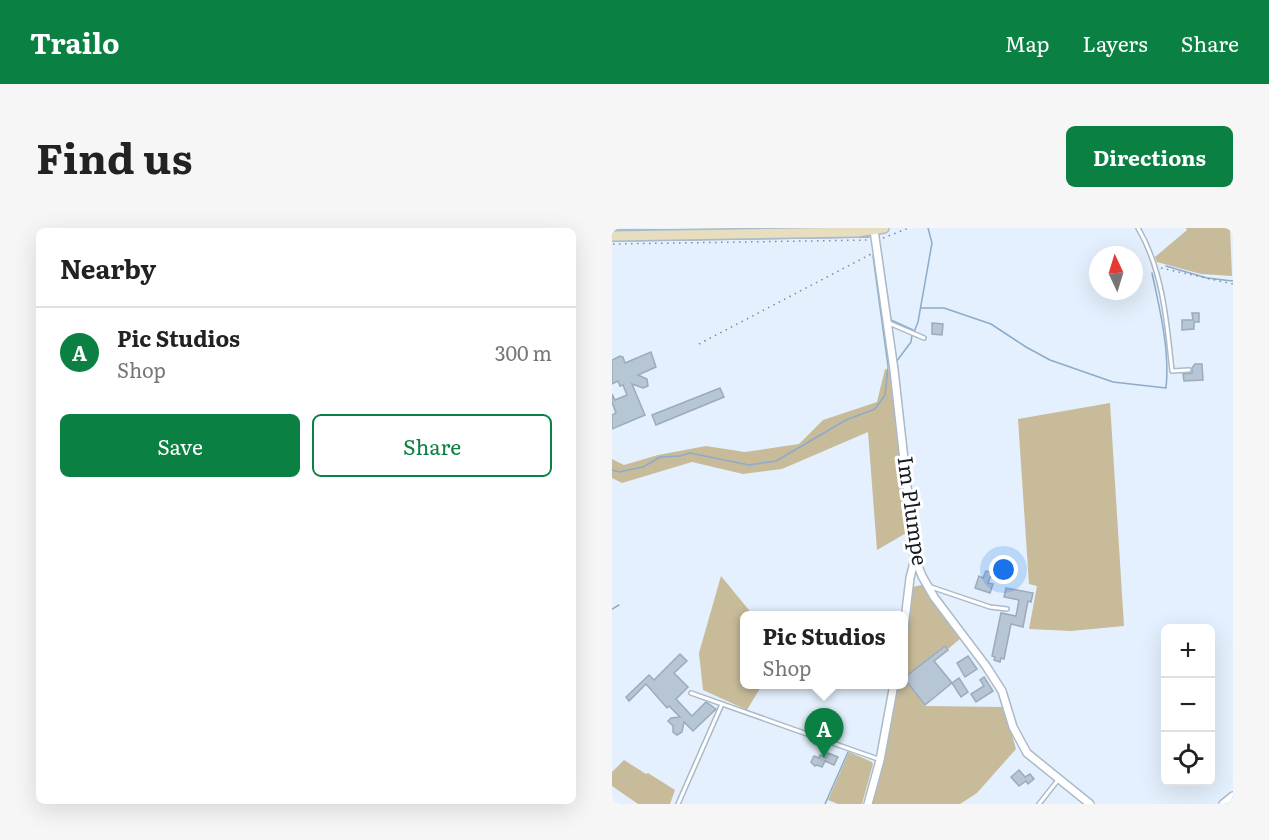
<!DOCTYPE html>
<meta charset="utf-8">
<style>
:root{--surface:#fff;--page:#f6f6f6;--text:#222;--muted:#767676;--line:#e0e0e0;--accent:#0b8043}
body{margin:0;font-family:Literata,serif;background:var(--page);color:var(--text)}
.controls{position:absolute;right:18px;bottom:18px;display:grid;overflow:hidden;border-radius:9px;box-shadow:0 6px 24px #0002}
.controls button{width:54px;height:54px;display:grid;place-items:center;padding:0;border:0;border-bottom:2px solid var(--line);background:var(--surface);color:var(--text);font:30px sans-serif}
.compass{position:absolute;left:477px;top:18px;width:54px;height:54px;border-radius:50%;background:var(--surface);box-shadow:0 6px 24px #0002;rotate:356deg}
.you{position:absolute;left:392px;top:342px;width:21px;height:21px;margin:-15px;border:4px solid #fff;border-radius:50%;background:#1a73e8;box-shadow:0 0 0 9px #1a73e833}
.badge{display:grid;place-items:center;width:39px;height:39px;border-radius:50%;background:var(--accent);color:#fff;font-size:20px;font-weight:700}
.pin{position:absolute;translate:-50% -50px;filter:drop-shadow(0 2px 3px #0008)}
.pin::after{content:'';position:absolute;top:32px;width:21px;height:18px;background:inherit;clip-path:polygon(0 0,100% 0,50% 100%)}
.popup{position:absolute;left:128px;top:383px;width:168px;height:78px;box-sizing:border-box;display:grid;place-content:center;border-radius:9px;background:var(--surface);filter:drop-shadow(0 2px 4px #0005);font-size:20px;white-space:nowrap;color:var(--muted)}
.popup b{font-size:22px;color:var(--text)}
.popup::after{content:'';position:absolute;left:50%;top:100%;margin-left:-12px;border:12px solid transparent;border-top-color:var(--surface)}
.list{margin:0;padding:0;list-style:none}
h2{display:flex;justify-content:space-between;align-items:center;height:78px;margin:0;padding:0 24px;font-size:26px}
h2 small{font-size:20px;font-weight:400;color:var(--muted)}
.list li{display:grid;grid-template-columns:39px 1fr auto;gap:18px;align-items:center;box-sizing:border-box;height:90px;padding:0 24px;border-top:2px solid var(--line)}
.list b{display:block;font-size:22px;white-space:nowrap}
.list p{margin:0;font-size:20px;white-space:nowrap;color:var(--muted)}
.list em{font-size:20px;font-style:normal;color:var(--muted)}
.actions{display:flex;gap:12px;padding:18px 24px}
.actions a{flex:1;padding:14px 0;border:2px solid var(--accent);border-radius:9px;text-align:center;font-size:21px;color:var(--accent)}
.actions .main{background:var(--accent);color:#fff}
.icon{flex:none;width:33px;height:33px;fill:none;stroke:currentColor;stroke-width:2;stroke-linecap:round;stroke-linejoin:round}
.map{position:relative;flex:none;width:621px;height:576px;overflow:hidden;border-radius:9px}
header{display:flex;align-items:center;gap:36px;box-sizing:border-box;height:84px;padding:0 30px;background:var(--accent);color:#fff}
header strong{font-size:28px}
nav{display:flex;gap:33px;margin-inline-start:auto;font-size:21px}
.intro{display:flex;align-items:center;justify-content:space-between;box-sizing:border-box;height:144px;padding:0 36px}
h1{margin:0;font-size:42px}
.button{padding:15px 27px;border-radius:9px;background:var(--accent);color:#fff;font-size:21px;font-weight:700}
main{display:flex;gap:36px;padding:0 36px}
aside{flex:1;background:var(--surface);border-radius:9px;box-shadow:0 6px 24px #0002}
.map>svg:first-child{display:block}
.green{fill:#c8bb9a}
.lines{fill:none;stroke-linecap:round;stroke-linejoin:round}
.stream{stroke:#8dabca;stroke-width:1.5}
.building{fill:#b7c6d5;stroke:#9caab9;stroke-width:1.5}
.lane-casing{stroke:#abbac9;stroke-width:6}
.street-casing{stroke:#abbac9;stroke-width:10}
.secondary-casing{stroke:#abbac9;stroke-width:12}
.path{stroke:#818992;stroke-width:1.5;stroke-dasharray:1.5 4.5;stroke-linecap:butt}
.lane{stroke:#fff;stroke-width:3}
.street{stroke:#fff;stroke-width:7}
.secondary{stroke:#e7ddbf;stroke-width:9}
.labels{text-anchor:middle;stroke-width:6;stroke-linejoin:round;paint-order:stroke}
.street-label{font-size:21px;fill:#171c21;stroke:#fff}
</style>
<header>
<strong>Trailo</strong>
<nav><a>Map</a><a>Layers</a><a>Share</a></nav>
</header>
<div class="intro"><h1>Find us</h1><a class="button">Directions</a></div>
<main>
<aside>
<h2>Nearby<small></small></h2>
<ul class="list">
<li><span class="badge">A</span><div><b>Pic Studios</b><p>Shop</p></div><em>300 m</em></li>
</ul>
<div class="actions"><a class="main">Save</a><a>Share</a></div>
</aside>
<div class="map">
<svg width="621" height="576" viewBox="0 0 621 576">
<rect width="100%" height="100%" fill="#e4f0fd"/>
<g class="green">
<polygon points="574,0 618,0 620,48 589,46 545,34 543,29 575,2"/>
<polygon points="273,141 278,143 290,234 296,304 265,322 256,204 170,241 131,246 80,234 10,255 0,250 0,231 12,237 46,227 94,218 133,224 187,216 211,192 265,174"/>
<polygon points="498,175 512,398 459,403 417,401 425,358 417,356 406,191"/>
<polygon points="109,348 141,387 132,388 132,456 150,457 135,482 91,462 87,425"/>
<polygon points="310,357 349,410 336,421 333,417 292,450 292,426 300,359"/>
<polygon points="292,450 313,478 392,479 404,521 365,565 348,576 259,576 285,457 292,456"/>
<polygon points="237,524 260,534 261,536 250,576 226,576 216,572"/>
<polygon points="12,532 34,546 36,545 63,562 58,576 26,576 0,558 0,544"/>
</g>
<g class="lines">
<g class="stream">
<polyline points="0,2 81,2"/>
<polyline points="0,13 257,9"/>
<polyline points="269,24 279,92 301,102"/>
<polyline points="261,28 276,138"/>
<polyline points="554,38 595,50 621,53"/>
<path d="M309 80H332L379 96 414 119 438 132 501 154 554 160C558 123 548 82 540 45"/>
<polyline points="302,104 306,94 320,15 316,0"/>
<polyline points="284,134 299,114 300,107"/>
<polyline points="285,134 302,287"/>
<polyline points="0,242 7,244 31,239 48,229 68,228 78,225 137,237 164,233 234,192 263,181 273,167 276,139"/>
<polyline points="0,381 7,377"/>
<polyline points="213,576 236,524"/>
</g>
</g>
<g class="building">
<polygon points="580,85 587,85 587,94 582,94 582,101 570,102 570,92 581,92"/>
<polygon points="320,95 331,96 330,107 320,106"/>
<polygon points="39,124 44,139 26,147 35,151 36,158 31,160 20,156 33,187 0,201 0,187 4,185 0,174 0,166 3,172 15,167 11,157 8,158 6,153 0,156 0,132 8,128 11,129 13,135"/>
<polygon points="583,136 590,136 591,152 572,153 571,146 580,145 580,140"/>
<polygon points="108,160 112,169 44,197 40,187"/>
<polygon points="374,343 380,345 376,355 381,356 378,365 363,360 367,348 371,350"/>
<polygon points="394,360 421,365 419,374 416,373 411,399 399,396 392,431 389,430 388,434 382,432 383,429 380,428 389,385 404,388 407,372 392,369"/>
<polygon points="333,418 336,422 322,433 340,455 313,477 292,450"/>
<polygon points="68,426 75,433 62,445 76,459 64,471 80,488 94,474 104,481 81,503 72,494 70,504 65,507 61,504 61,498 56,493 59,490 68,489 57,478 55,480 34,456 17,473 14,469 37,447 42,452"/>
<polygon points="356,428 365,441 353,449 345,435"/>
<polygon points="372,449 381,463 364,474 359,466 372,458 368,452"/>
<polygon points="347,450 356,464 349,469 340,455"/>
<polygon points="216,525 226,529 222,537 213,533 210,539 205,537 203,538 199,534 202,528 207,530 208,527 214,530"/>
<polygon points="407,542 413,549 418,546 422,551 416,556 414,553 407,558 399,549"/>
</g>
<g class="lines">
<g class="lane-casing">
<g id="lane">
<path d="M526 0C551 42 555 96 560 143L577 142"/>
<polyline points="277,95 312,110"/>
<polyline points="319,359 378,379 395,381"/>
<polyline points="79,465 266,531"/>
<polyline points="66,576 110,476"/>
<polyline points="427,576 446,552"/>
</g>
</g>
<g class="street-casing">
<g id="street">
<polyline points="262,2 282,142 303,330 310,348 322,369 374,438 390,463 401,499 415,525 478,576"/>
<polyline points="292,400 298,350 303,330"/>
<polyline points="256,576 268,532 282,456"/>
<polyline points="611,576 621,568"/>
</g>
</g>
<g class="secondary-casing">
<polyline id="secondary" points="0,8 245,4 272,0"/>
</g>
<g class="path">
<polyline points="271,10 297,0"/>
<polyline points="1,16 257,12"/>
<polyline points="549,40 621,56"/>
<polyline points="87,116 259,26"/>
</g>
<use href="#lane" class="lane"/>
<use href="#street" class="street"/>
<use href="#secondary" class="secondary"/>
</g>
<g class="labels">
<g class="street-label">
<text transform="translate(300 283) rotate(82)" y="7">Im Plumpe</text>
</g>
</g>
</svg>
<div class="controls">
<button>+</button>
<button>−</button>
<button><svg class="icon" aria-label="locate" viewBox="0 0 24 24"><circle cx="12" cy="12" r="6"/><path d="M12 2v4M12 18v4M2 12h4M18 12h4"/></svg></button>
</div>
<svg class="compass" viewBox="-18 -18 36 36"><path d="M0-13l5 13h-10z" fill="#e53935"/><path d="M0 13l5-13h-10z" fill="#767676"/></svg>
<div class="you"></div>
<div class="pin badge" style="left:212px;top:530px">A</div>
<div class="popup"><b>Pic Studios</b>Shop</div>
</div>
</main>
